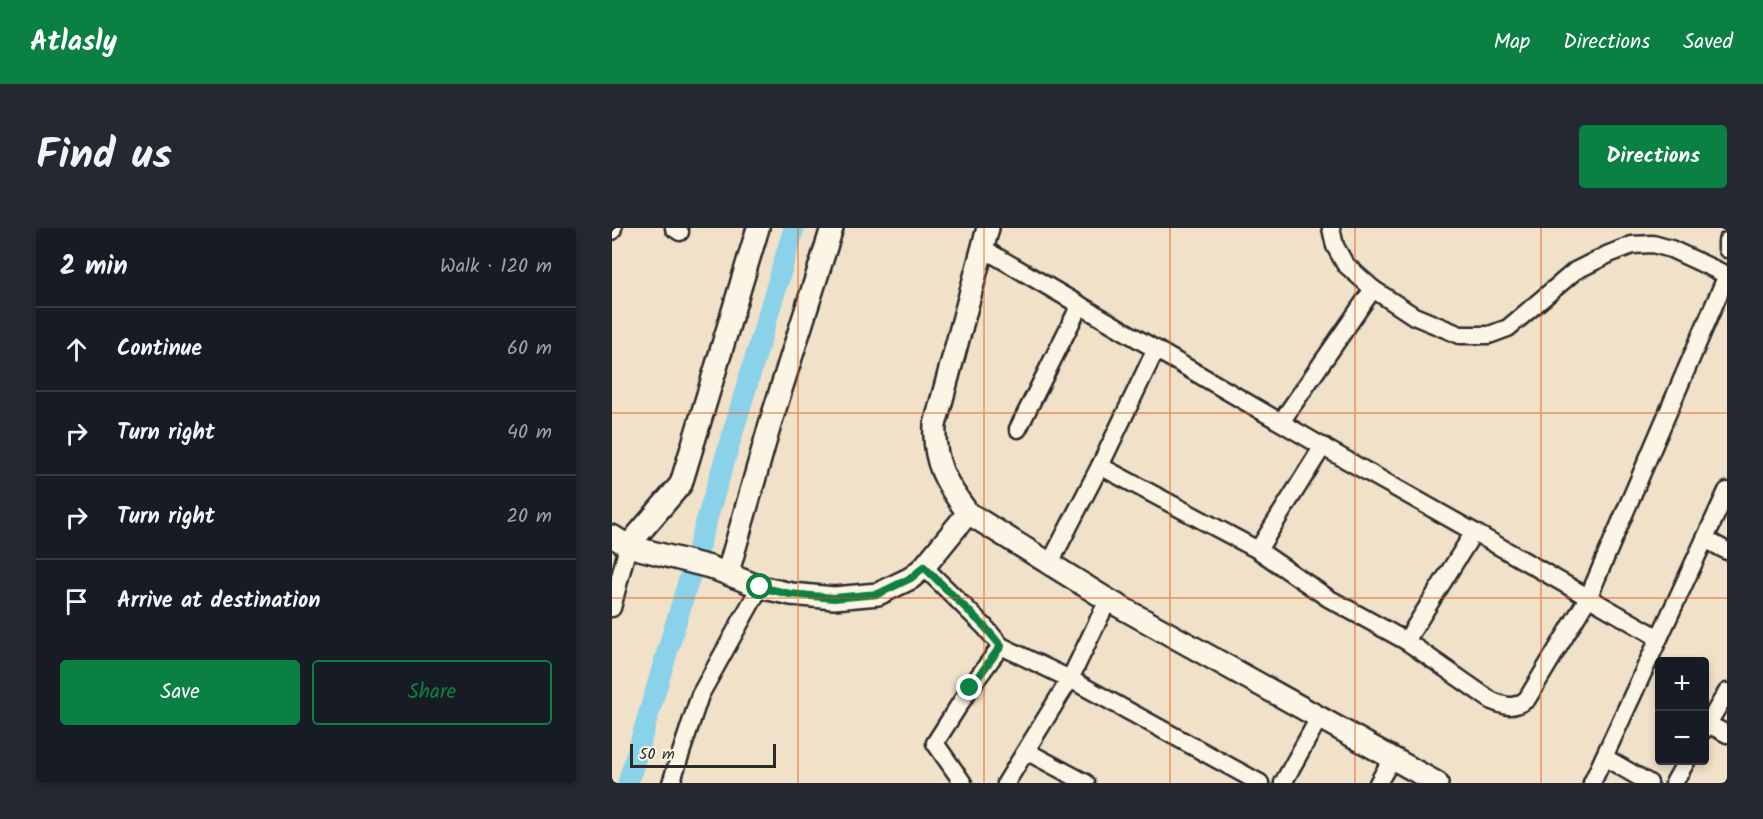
<!DOCTYPE html>
<meta charset="utf-8">
<style>
:root{--surface:#171b24;--page:#242831;--text:#f1f3f6;--muted:#9ea1a6;--line:#363941;--accent:#0b8043}
body{margin:0;font-family:Kalam,sans-serif;background:var(--page);color:var(--text)}
.controls{position:absolute;right:18px;bottom:18px;display:grid;overflow:hidden;border-radius:6px;box-shadow:0 3px 9px #0003}
.controls button{width:54px;height:54px;display:grid;place-items:center;padding:0;border:0;border-bottom:2px solid var(--line);background:var(--surface);color:var(--text);font:30px sans-serif}
.scale{position:absolute;left:18px;bottom:15px;width:146px;box-sizing:border-box;padding-left:6px;border:3px solid #2b2b2b;border-top:0;font-size:16px;line-height:21px;white-space:nowrap;color:#2b2b2b;-webkit-text-stroke:4px #fcf5e5;paint-order:stroke}
.stop{position:absolute;width:18px;height:18px;margin:-14px;border:4px solid #0b8043;border-radius:50%;background:#fff}
.stop.end{background:#0b8043;border-color:#fff;box-shadow:0 2px 6px #0008}
.list{margin:0;padding:0;list-style:none}
h2{display:flex;justify-content:space-between;align-items:center;height:78px;margin:0;padding:0 24px;font-size:26px}
h2 small{font-size:20px;font-weight:400;color:var(--muted)}
.list li{display:grid;grid-template-columns:39px 1fr auto;gap:18px;align-items:center;box-sizing:border-box;height:84px;padding:0 24px;border-top:2px solid var(--line)}
.list b{display:block;font-size:22px;white-space:nowrap}
.list em{font-size:20px;font-style:normal;color:var(--muted)}
.actions{display:flex;gap:12px;padding:18px 24px}
.actions a{flex:1;padding:14px 0;border:2px solid var(--accent);border-radius:6px;text-align:center;font-size:21px;color:var(--accent)}
.actions .main{background:var(--accent);color:#fff}
.icon{flex:none;width:33px;height:33px;fill:none;stroke:currentColor;stroke-width:2;stroke-linecap:round;stroke-linejoin:round}
.map{position:relative;flex:none;width:1115px;height:555px;overflow:hidden;border-radius:6px}
header{display:flex;align-items:center;gap:36px;box-sizing:border-box;height:84px;padding:0 30px;background:var(--accent);color:#fff}
header strong{font-size:28px}
nav{display:flex;gap:33px;margin-inline-start:auto;font-size:21px}
.intro{display:flex;align-items:center;justify-content:space-between;box-sizing:border-box;height:144px;padding:0 36px}
h1{margin:0;font-size:42px}
.button{padding:15px 27px;border-radius:6px;background:var(--accent);color:#fff;font-size:21px;font-weight:700}
main{display:flex;gap:36px;padding:0 36px}
aside{flex:1;background:var(--surface);border-radius:6px;box-shadow:0 3px 9px #0003}
.map>svg:first-child{display:block}
.lines{fill:none;stroke-linecap:round;stroke-linejoin:round}
.canal{stroke:#89d2ea;stroke-width:21}
.minor-casing{stroke:#2b2b2b;stroke-width:21}
.tertiary-casing{stroke:#2b2b2b;stroke-width:26}
.minor{stroke:#fcf5e5;stroke-width:16}
.tertiary{stroke:#fcf5e5;stroke-width:21}
.route{stroke:#0b8043;stroke-width:8}
.grid{fill:none;stroke:#d5540f;stroke-width:1.5;stroke-opacity:0.55}
</style>
<header>
<strong>Atlasly</strong>
<nav><a>Map</a><a>Directions</a><a>Saved</a></nav>
</header>
<div class="intro"><h1>Find us</h1><a class="button">Directions</a></div>
<main>
<aside>
<h2>2 min<small>Walk · 120 m</small></h2>
<ul class="list">
<li><svg class="icon" aria-label="ahead" viewBox="0 0 24 24"><path d="M12 20V5M6 11l6-6 6 6"/></svg><div><b>Continue</b></div><em>60 m</em></li>
<li><svg class="icon" aria-label="right" viewBox="0 0 24 24"><path d="M7 20v-9h11M14 6l5 5-5 5"/></svg><div><b>Turn right</b></div><em>40 m</em></li>
<li><svg class="icon" aria-label="right" viewBox="0 0 24 24"><path d="M7 20v-9h11M14 6l5 5-5 5"/></svg><div><b>Turn right</b></div><em>20 m</em></li>
<li><svg class="icon" aria-label="arrive" viewBox="0 0 24 24"><path d="M6 21V4h12l-3 4 3 4H6"/></svg><div><b>Arrive at destination</b></div></li>
</ul>
<div class="actions"><a class="main">Save</a><a>Share</a></div>
</aside>
<div class="map">
<svg width="1115" height="555" viewBox="0 0 1115 555">
<rect width="100%" height="100%" fill="#f0e1c8"/>
<filter id="ink" filterUnits="userSpaceOnUse"><feTurbulence type="fractalNoise" baseFrequency=".0167" numOctaves="2"/><feDisplacementMap in="SourceGraphic" scale="12" xChannelSelector="R" yChannelSelector="G"/><feConvolveMatrix kernelMatrix="1 2 1 2 8 2 1 2 1" color-interpolation-filters="sRGB"/></filter>
<g filter="url(#ink)">
<g class="lines">
<polyline class="canal" points="16,555 182,0"/>
<g class="minor-casing">
<g id="minor">
<polyline points="62,0 68,4"/>
<polyline points="719,0 723,18 733,36 761,61 802,88 848,107 877,107 896,100 963,43 997,26 1020,17 1041,16 1059,21 1115,47"/>
<polyline points="0,3 1,0"/>
<polyline points="1115,13 1115,21"/>
<polyline points="370,20 706,216 862,304 794,413 716,370 646,322 488,238 437,337"/>
<polyline points="669,194 761,61"/>
<polyline points="406,201 468,77"/>
<polyline points="488,238 544,121"/>
<polyline points="862,304 1047,410"/>
<polyline points="1093,311 1115,323"/>
<polyline points="646,322 711,218"/>
<polyline points="312,339 373,399 389,418 358,460 323,515 351,555"/>
<polyline points="0,380 16,318"/>
<path d="M794 413 880 473C895 479 902 481 915 471L976 370 1115 47"/>
<polyline points="389,418 458,451 648,555"/>
<polyline points="1096,496 1115,506"/>
<polyline points="1092,502 1115,464"/>
<polyline points="414,523 474,555"/>
<polyline points="992,529 1037,555"/>
<polyline points="59,555 88,467 148,359"/>
<polyline points="394,555 458,451 496,372"/>
<polyline points="671,555 707,490"/>
<polyline points="766,555 780,531"/>
<polyline points="980,555 1115,263"/>
<polyline points="1062,555 1075,532"/>
</g>
</g>
<g class="tertiary-casing">
<g id="tertiary">
<path d="M376 0 323 197C321 234 334 256 356 285L496 372 825 555"/>
<polyline points="0,308 16,318 98,339 148,359 179,366 222,370 266,366 299,350 312,339 356,285"/>
<polyline points="16,318 69,256 146,0"/>
<polyline points="116,344 159,193 220,0"/>
</g>
</g>
<use href="#minor" class="minor"/>
<use href="#tertiary" class="tertiary"/>
</g>
</g>
<g class="lines" filter="url(#ink)">
<polyline class="route" points="148,359 178,366 222,370 266,366 299,350 312,339 373,399 389,418 358,460"/>
</g>
<path class="grid" d="M186 0V555M372 0V555M558 0V555M743 0V555M929 0V555M0 185H1115M0 370H1115"/>
</svg>
<div class="controls">
<button>+</button>
<button>−</button>
</div>
<div class="scale">50 m</div>
<div class="stop" style="left:148px;top:359px"></div>
<div class="stop end" style="left:358px;top:460px"></div>
</div>
</main>
